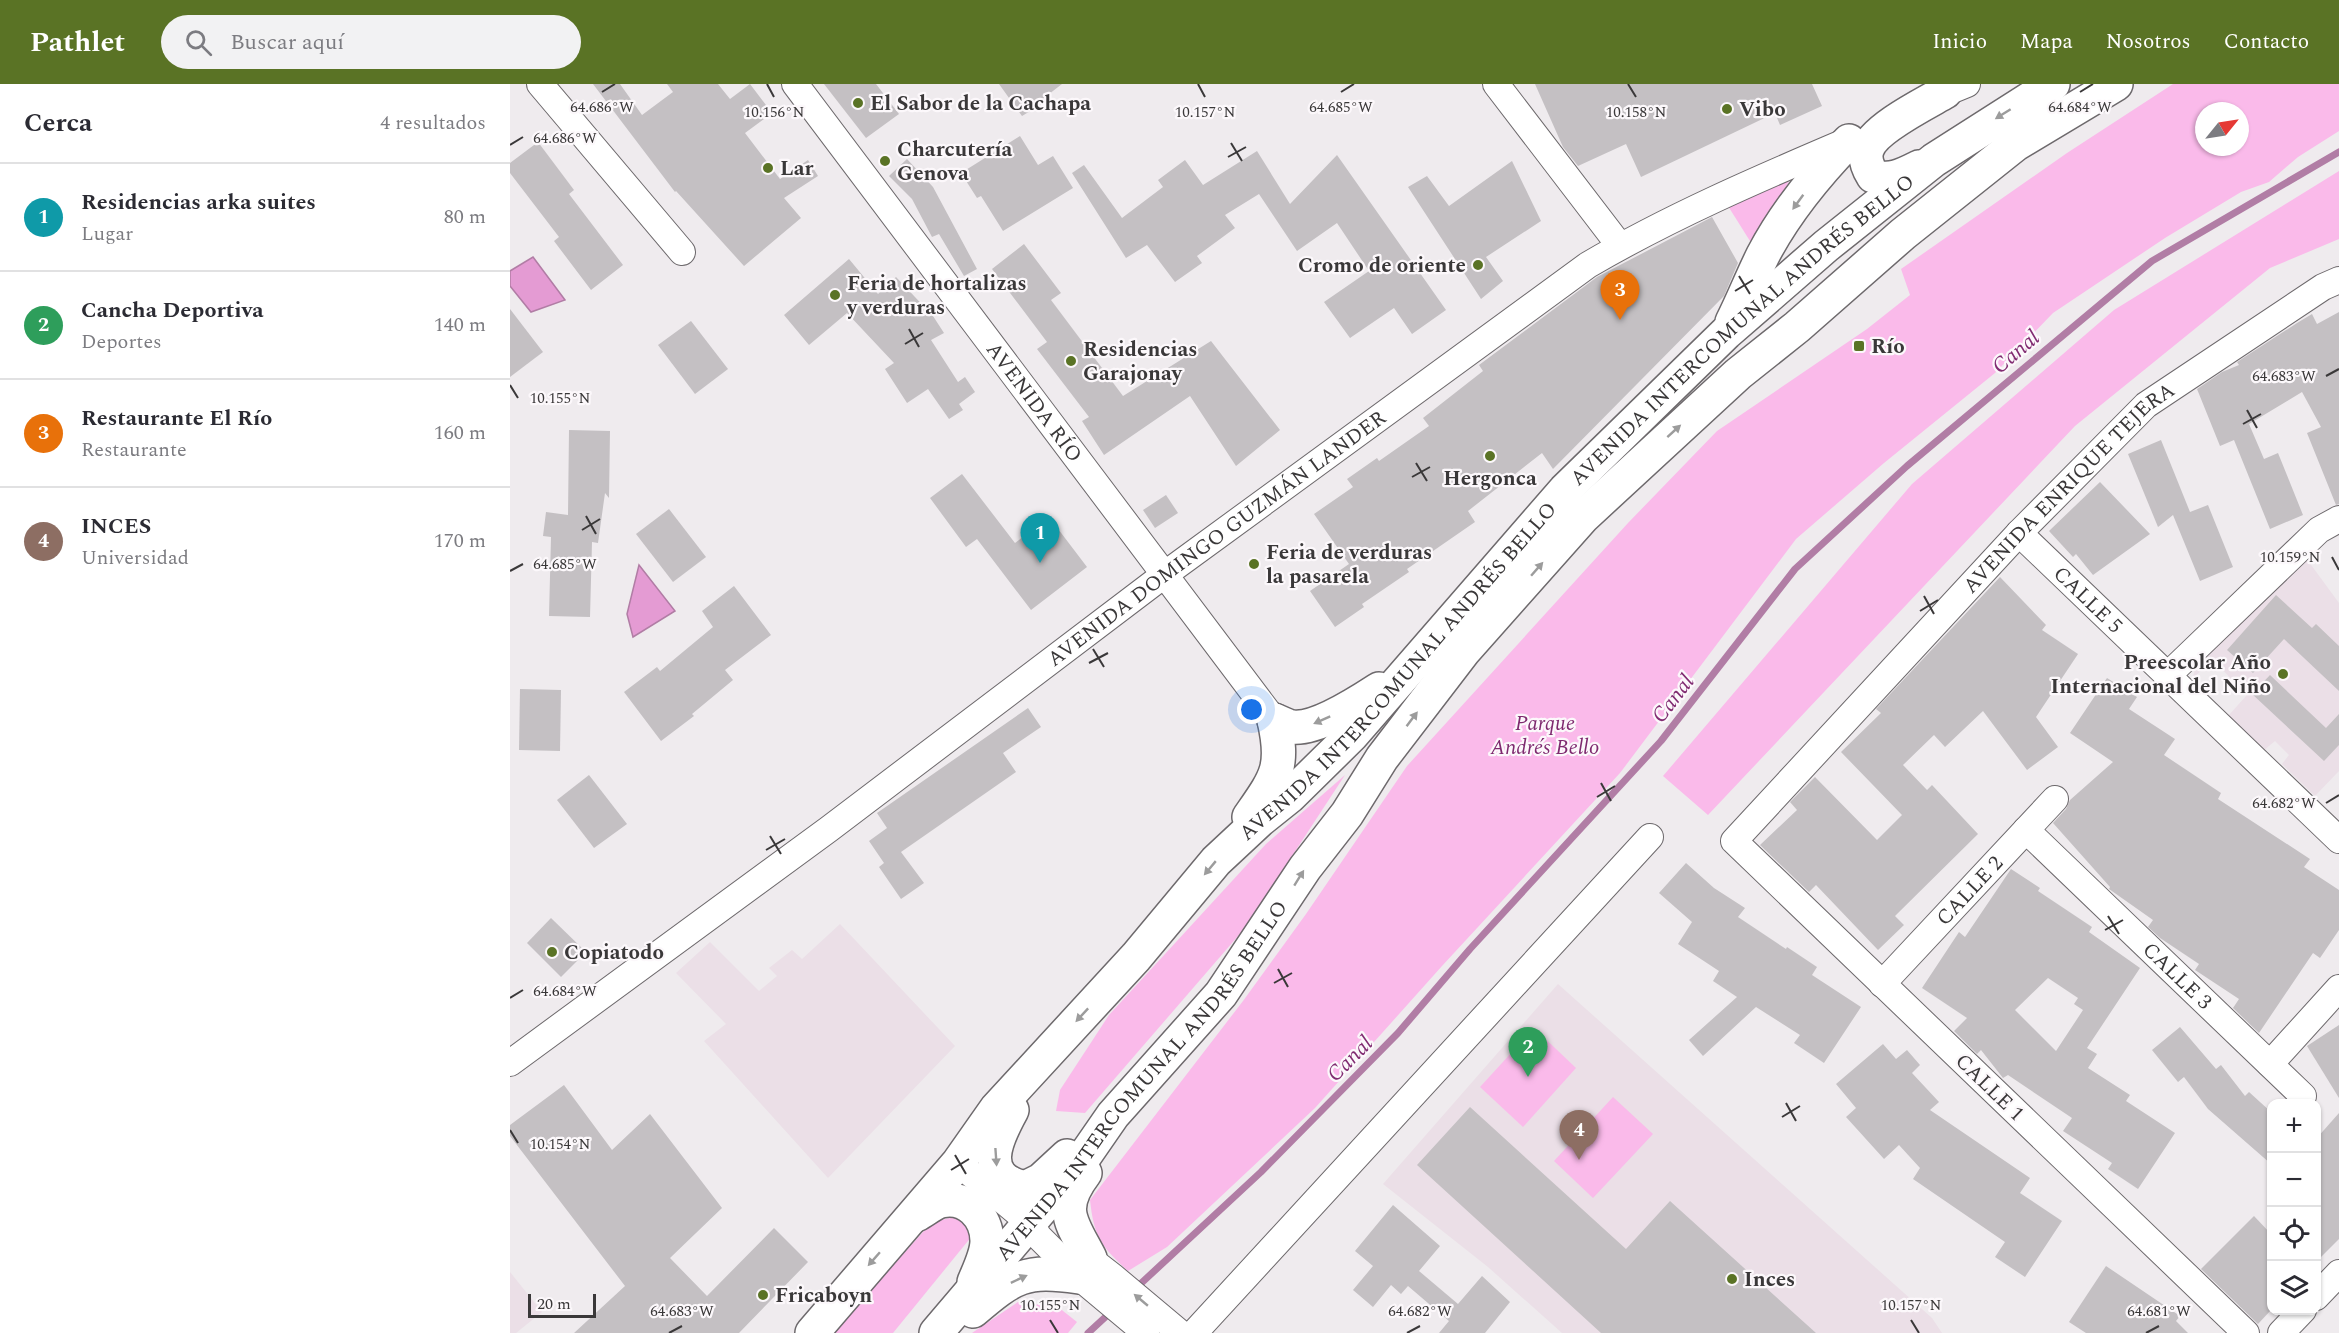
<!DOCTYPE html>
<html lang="es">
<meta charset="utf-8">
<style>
:root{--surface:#fff;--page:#f2f2f3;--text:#2b2b33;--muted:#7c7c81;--line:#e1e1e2;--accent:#5a7325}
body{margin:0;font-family:Spectral,serif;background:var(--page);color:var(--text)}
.controls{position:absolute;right:18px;bottom:18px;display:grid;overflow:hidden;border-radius:12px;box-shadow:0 2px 4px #0004}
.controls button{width:54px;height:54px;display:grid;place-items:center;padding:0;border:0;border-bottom:2px solid var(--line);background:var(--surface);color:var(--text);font:30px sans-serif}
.compass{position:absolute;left:1685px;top:18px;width:54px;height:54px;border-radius:50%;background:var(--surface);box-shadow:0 2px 4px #0004;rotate:60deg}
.scale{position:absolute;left:18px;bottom:15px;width:68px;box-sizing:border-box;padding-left:6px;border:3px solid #3a3839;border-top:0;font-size:16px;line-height:21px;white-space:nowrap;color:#3a3839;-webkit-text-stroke:4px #fcf8fb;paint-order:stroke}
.you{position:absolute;left:742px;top:626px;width:21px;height:21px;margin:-15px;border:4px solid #fff;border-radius:50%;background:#1a73e8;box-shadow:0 0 0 9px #1a73e833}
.badge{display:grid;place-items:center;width:39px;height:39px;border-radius:50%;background:var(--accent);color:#fff;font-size:20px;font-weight:700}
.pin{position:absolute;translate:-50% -50px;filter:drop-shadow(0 2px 3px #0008)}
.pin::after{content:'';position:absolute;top:32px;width:21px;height:18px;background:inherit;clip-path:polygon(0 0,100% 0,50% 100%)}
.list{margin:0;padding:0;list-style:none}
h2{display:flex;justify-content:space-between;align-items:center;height:78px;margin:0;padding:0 24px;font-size:26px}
h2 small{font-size:20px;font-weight:400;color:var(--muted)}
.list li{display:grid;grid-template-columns:39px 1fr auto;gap:18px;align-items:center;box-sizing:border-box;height:108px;padding:0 24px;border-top:2px solid var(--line)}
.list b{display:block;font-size:22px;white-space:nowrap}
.list p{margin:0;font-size:20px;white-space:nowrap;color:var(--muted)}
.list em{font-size:20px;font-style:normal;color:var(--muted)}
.icon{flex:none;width:33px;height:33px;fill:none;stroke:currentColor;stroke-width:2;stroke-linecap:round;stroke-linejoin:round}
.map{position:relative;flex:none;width:1829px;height:1249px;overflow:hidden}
header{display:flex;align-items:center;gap:36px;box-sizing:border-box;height:84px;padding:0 30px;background:var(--accent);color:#fff}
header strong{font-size:28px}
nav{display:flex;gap:33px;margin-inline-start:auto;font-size:21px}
.search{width:420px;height:54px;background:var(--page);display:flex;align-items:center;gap:15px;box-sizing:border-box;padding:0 21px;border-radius:33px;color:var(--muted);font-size:22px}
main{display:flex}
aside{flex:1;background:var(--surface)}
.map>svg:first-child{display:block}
.built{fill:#ebdfe7}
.green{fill:#fabaea;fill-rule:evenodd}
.water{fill:#e49bd3;stroke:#b17da5;stroke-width:1.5}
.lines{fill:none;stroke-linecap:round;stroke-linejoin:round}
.stream{stroke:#b17da5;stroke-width:7}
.building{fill:#c4c0c3;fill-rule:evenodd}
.minor-casing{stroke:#6d696c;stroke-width:28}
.secondary-casing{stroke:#6d696c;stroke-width:36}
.minor{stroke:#fff;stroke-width:26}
.secondary{stroke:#fff;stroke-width:33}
.oneway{fill:#9c9c9c}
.ticks{fill:none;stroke:#3a3839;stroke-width:2}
.poi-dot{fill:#5a7325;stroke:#fcf8fb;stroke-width:2}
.labels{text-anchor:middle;stroke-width:4.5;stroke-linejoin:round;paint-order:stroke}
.poi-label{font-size:21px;font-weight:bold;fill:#3a3839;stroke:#fcf8fb;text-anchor:start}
.street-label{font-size:21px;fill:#3a3839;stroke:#fcf8fb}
.park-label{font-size:21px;font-style:italic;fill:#7e296f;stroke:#fcf8fb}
.water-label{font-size:22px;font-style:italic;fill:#812c72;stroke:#fcf8fb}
.ticks-label{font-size:15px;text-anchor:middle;fill:#3a3839;stroke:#fcf8fb;stroke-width:4.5;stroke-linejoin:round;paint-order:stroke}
</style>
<header>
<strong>Pathlet</strong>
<div class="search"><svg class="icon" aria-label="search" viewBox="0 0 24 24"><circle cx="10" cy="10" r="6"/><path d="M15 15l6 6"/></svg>Buscar aquí</div>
<nav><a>Inicio</a><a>Mapa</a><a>Nosotros</a><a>Contacto</a></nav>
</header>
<main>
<aside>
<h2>Cerca<small>4 resultados</small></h2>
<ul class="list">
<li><span class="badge" style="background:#0f9aa8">1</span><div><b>Residencias arka suites</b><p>Lugar</p></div><em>80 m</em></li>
<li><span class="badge" style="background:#2e9e5b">2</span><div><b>Cancha Deportiva</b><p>Deportes</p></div><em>140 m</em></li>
<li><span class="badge" style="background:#e8710a">3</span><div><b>Restaurante El Río</b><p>Restaurante</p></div><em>160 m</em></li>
<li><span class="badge" style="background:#8d6e63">4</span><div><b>INCES</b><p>Universidad</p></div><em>170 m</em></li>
</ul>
</aside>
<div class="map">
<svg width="1829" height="1249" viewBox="0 0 1829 1249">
<rect width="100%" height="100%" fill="#efebee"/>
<g class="built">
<polygon points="1796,474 1829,519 1829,687 1805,712 1772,680 1779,671 1765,657 1753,667 1718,632 1737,611 1703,576 1682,595 1690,571"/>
<polygon points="330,840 445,962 318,1094 194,957 216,940 166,889 200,858 249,907 267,892 259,884 282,866 292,875"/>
<polygon points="1048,900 1422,1234 1432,1249 1052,1249 978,1183 873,1100"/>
<polygon points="0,1188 32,1228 6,1249 0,1249"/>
</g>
<g class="green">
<path d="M1663 0H1829V47L1788 73 1759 98 1731 108 1655 154 1543 229 1485 289 1374 379 1286 455 1110 689 932 882 805 1024 657 1163 618 1187C591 1162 584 1153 580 1116L733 917 796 830 897 682 1118 439 1207 347 1357 245 1400 211 1391 185 1557 69ZM1694 27H1730V63H1694Z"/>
<polygon points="1829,87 1829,155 1760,184 1565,342 1198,731 1153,692 1402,400 1604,226"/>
<polygon points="1280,95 1245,165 1218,122"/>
<polygon points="835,691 735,844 575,1029 546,1027 550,1006 599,931 756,760"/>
<polygon points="1024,944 1066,984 1013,1043 970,1003"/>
<polygon points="1103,1013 1143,1050 1083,1114 1044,1077"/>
<polygon points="453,1131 462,1152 383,1249 322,1249 422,1138"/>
<polygon points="508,1218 548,1223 567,1238 558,1249 462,1249"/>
</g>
<g class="water">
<polygon points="23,173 55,216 21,228 0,202 0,187"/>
<polygon points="129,481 165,527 123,553 117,530"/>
</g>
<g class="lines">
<g class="stream">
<polyline points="626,1204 751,1088 888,949 960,865 1151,657 1285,485 1397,382 1642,177 1829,68"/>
<polyline points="578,1249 603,1226"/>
</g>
</g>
<g class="building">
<polygon points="83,0 110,0 132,31 163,8 157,0 208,0 220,15 240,0 262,29 235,49 270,95 298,76 308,92 274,114 291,134 234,182 166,107 165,108"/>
<polygon points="314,0 366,0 389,30 356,54"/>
<polygon points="489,0 552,0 530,17 532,20 512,32"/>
<polygon points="1025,0 1302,0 1312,22 1270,41 1265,29 1131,93 1116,60 1068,82 1053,63"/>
<polygon points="510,52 528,81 543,72 563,104 493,147 471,112 467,114 451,89"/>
<polygon points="28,58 64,106 59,110 113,181 81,206 44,157 49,153 0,89 0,79"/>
<polygon points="747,67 780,120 827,71 936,226 902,250 884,224 840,254 814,218 859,187 827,139 787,167 749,110 715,131 725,144 687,172 692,179 665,198 637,161 616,174 562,89 574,81 612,134 653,103 648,96 675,76 693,101"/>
<polygon points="397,75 423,103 467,185 454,192 429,150 422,153 402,115 379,92"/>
<polygon points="1002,77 1031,137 976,173 993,197 971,215 898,103 917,92 939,122"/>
<polygon points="1202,133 1228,179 1214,212 1043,385 1032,369 958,427 965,438 897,485 899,488 852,520 854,523 825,543 800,507 839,480 804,430 843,403 837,395 867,374 869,377 919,342 913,334 973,287 969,281 1087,193"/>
<polygon points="514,160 551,209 541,216 613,312 701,257 770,346 726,382 680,312 594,371 572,337 579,333 527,265 537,258 482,185"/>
<polygon points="339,175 368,210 386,193 423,232 434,249 421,256 448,298 455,293 465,308 449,320 453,326 439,335 418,305 397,319 375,285 384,279 337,229 299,261 274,231"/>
<polygon points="0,225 33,268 0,293"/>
<polygon points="1829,228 1829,420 1826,421 1797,349 1811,343 1792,308 1739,340 1754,375 1768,369 1793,431 1760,445 1724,356 1710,362 1687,305 1712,288 1729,281 1727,278 1787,239 1802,230 1807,240"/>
<polygon points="181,237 218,285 185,310 148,261"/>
<polygon points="59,346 100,347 99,414 95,409 88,459 82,458 80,533 39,532 41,453 33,452 36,428 58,431"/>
<polygon points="1651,356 1680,428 1698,421 1723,483 1690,497 1663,431 1648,443 1618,370"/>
<polygon points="452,390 505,459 539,433 577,483 521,526 467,455 456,463 420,414"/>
<polygon points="1590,398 1640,450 1583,491 1566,470 1563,473 1539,447"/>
<polygon points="656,411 668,429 645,444 633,426"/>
<polygon points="159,425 196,473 163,498 126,450"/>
<polygon points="1490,493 1536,541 1532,546 1568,570 1526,633 1548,663 1517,686 1473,627 1435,663 1424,651 1393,681 1417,706 1422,701 1468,750 1385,832 1394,841 1368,866 1306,801 1299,808 1250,761 1287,726 1280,718 1305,693 1367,756 1392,731 1331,668 1371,629 1366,625"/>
<polygon points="224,502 261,551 215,586 223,596 182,630 184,632 151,657 114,608 147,583 150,587 203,543 192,527"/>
<polygon points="1766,511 1802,544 1806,540 1829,562 1829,607 1774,555 1743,589 1717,566"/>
<polygon points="1760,591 1816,644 1829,630 1829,661 1814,677 1742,610"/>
<polygon points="1597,594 1627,613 1619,625 1665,655 1654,671 1711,709 1708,715 1800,775 1794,783 1829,806 1829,846 1810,874 1803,869 1749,949 1723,924 1729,915 1685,886 1689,880 1650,854 1638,843 1643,836 1599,805 1600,803 1543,739 1556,725 1560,716 1603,678 1560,649"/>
<polygon points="10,605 51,606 50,667 9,666"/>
<polygon points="518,624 531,643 493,669 506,688 391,768 414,799 391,815 369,783 374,779 359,757 377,744 367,729"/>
<polygon points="79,691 117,740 84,764 47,716"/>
<polygon points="1176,779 1204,804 1235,824 1228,833 1276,865 1277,863 1307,883 1302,891 1351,923 1314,979 1284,959 1290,951 1246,923 1193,972 1179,956 1227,913 1203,897 1209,887 1168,860 1182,838 1149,809"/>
<path d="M1501 785 1530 804 1528 807 1582 843 1579 848 1630 884 1577 964 1587 970 1578 984 1620 1011 1616 1017 1665 1049 1628 1105 1598 1085 1602 1079 1553 1047 1562 1034 1498 991 1493 994 1471 966 1467 970 1444 947 1457 934 1412 904 1449 848 1455 853ZM1538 894 1568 914 1564 920 1573 926 1546 967 1505 926Z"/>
<polygon points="41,834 76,868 51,893 17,859"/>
<polygon points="1829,941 1829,1014 1797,962"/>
<polygon points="1670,943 1706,985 1711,981 1735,1012 1739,1008 1761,1028 1761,1080 1698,1025 1674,993 1668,998 1642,966"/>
<polygon points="1373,960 1386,975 1397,966 1410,981 1402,989 1429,1018 1420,1026 1520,1094 1510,1109 1552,1137 1515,1193 1485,1173 1495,1158 1403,1095 1410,1084 1389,1061 1374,1075 1336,1033 1346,1024 1326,1000"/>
<polygon points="54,1001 102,1066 140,1030 212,1124 160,1174 197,1212 264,1144 298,1178 229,1249 64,1249 115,1202 0,1052 0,1041"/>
<polygon points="960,1023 1116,1165 1160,1117 1306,1249 1091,1249 907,1081"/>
<polygon points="1829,1029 1829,1155 1806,1178 1806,1055"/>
<polygon points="883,1121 930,1162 909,1187 948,1220 972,1192 1000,1218 975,1249 929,1249 939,1237 898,1202 891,1210 881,1201 863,1223 843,1206 863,1182 845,1167"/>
<polygon points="1744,1132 1761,1150 1761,1226 1748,1240 1691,1185"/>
<polygon points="1596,1182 1670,1232 1666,1237 1678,1249 1576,1249 1559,1238"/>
</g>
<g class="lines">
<g class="minor-casing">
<g id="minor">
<polyline points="30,0 172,168"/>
<path id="s1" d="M285 0 764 636"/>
<polyline points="986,0 1110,162"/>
<polyline points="1418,16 1457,0"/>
<path id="s2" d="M1509 449 1829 756"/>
<polyline points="1657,592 1809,446 1829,435"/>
<path id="s3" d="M1516 746 1793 1012"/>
<path id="s4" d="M1372 900 1545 715"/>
<path id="s5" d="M0 979 319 745 654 491 1078 181C1160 133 1248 95 1335 58"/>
<polyline points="1760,980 1829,904"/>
<polyline points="448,1079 520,1139 529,1153 569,1193 636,1249"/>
<polyline points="566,1164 602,1192 670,1249"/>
<polyline points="1806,1213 1829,1189"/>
<polyline points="684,1249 1140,753"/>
<path id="s6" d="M1736 1249 1224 757 1509 449 1636 321 1813 203 1829 196"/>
<polyline points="1771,1249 1793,1226"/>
</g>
</g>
<g class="secondary-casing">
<g id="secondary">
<path d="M1409 83C1393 91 1380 98 1363 92 1358 84 1354 75 1357 66 1363 45 1416 19 1435 8"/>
<path d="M1222 238C1233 216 1242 193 1253 171 1275 129 1306 91 1339 57"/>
<path d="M764 636C770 638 776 642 782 643 807 646 849 618 869 605"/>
<path d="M739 733C766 694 775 684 764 636"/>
<path d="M502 1026C485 1057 468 1093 515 1104L531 1096 557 1072"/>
<path d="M575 1089C547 1126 562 1139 580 1174"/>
<path d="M406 1131C414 1127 423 1119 431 1117 457 1111 477 1133 477 1157 477 1170 469 1186 464 1198"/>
<path d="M463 1227C504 1192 515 1185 569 1193"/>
<path id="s7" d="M302 1249 448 1079 486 1025 626 873 706 777 750 736 780 712 842 651 1055 406 1216 249 1316 162 1424 76 1543 0"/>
<path id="s8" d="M426 1249 567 1083 603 1031 711 910 795 784 837 730 872 674 954 567 1073 433 1228 290 1287 243 1393 150 1506 60 1606 0"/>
</g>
</g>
<use href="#minor" class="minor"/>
<use href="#secondary" class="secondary"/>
</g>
<defs><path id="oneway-solid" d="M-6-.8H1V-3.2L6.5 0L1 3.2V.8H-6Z" transform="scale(1.5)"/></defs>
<g class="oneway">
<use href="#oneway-solid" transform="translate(1493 30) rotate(148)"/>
<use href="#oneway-solid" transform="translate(1288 118) rotate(126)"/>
<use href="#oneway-solid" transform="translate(1164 347) rotate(-42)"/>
<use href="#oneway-solid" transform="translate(1027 485) rotate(-49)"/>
<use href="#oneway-solid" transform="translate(902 635) rotate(-53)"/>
<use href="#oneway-solid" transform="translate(812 636) rotate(156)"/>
<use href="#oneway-solid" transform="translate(700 784) rotate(130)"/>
<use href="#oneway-solid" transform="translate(789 794) rotate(-58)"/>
<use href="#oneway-solid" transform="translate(572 931) rotate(133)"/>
<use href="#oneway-solid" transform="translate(486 1073) rotate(86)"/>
<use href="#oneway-solid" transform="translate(364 1175) rotate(131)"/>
<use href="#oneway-solid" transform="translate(509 1195) rotate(-25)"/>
<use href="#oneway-solid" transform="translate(631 1216) rotate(-140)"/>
</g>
<path class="ticks" d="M257 0 264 13M688 0 695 13M1118 0 1126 13M92 8 105 0M831 8 844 0M1570 8 1583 0M721 59 732 77M0 61 13 53M718 73 736 63M1229 192 1240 210M1225 207 1243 196M399 245 409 263M395 260 413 249M1816 292 1829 285M0 301 8 314M1737 326 1747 344M1733 340 1751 330M906 379 917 397M902 393 920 383M76 432 86 450M72 446 90 435M1822 473 1829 486M0 487 13 480M1414 512 1424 530M1410 527 1428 516M583 565 594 583M579 579 598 569M1091 699 1101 717M1087 713 1105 702M1816 719 1829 711M260 752 271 770M256 766 275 755M1598 832 1609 850M1595 846 1613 836M768 885 778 903M764 899 782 889M0 914 13 906M1276 1019 1286 1037M1272 1033 1290 1022M0 1046 8 1059M445 1071 456 1090M441 1086 459 1075M540 1236 548 1249M1401 1236 1409 1249M159 1249 172 1242M897 1249 910 1242M1636 1249 1649 1242"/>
<g class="poi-dot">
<circle cx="348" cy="19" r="6"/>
<circle cx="1217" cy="25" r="6"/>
<circle cx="375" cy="77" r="6"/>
<circle cx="258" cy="84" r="6"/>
<circle cx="968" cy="181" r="6"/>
<circle cx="325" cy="211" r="6"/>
<rect x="1343" y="256" width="12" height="12" rx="3"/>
<circle cx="561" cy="277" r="6"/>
<circle cx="980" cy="372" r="6"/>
<circle cx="744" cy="480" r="6"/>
<circle cx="1773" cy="590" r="6"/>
<circle cx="42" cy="868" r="6"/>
<circle cx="1222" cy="1195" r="6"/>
<circle cx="253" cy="1211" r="6"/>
</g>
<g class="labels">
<g class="poi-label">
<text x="360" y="26">El Sabor de la Cachapa</text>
<text x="1229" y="32">Vibo</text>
<text x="387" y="72">Charcutería<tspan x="387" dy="24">Genova</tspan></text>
<text x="270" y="91">Lar</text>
<text x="956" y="188" text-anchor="end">Cromo de oriente</text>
<text x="337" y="206">Feria de hortalizas<tspan x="337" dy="24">y verduras</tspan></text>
<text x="1361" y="269">Río</text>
<text x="573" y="272">Residencias<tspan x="573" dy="24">Garajonay</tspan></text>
<text x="980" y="401" text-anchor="middle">Hergonca</text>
<text x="756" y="475">Feria de verduras<tspan x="756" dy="24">la pasarela</tspan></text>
<text x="1761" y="585" text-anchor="end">Preescolar Año<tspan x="1761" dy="24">Internacional del Niño</tspan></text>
<text x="54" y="875">Copiatodo</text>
<text x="1234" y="1202">Inces</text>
<text x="265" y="1218">Fricaboyn</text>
</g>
<g class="street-label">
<text dy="7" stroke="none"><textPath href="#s7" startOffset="1371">AVENIDA INTERCOMUNAL ANDRÉS BELLO</textPath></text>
<text dy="7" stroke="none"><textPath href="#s1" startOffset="398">AVENIDA RÍO</textPath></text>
<text dy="7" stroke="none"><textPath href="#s6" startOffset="1197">AVENIDA ENRIQUE TEJERA</textPath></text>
<text dy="7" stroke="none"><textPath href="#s5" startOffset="880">AVENIDA DOMINGO GUZMÁN LANDER</textPath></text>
<text dy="7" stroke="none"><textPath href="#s2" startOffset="96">CALLE 5</textPath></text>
<text dy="7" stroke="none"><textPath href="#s7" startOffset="885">AVENIDA INTERCOMUNAL ANDRÉS BELLO</textPath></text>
<text dy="7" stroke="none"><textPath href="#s4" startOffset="128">CALLE 2</textPath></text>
<text dy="7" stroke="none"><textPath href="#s3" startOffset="210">CALLE 3</textPath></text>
<text dy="7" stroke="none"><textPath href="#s8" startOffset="326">AVENIDA INTERCOMUNAL ANDRÉS BELLO</textPath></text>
<text transform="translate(1480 1003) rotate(44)" y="7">CALLE 1</text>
</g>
<g class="park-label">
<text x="1035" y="646">Parque<tspan x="1035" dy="24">Andrés Bello</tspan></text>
</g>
<g class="water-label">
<text transform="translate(1505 267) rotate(-40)" y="8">Canal</text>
<text transform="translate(1162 614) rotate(-52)" y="8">Canal</text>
<text transform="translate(839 974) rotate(-45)" y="8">Canal</text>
</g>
</g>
<g class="ticks-label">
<text x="92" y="28">64.686°W</text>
<text x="1570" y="28">64.684°W</text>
<text x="831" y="28">64.685°W</text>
<text x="264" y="33">10.156°N</text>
<text x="695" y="33">10.157°N</text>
<text x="1126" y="33">10.158°N</text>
<text x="55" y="59">64.686°W</text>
<text x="1774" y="297">64.683°W</text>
<text x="50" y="319">10.155°N</text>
<text x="1780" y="478">10.159°N</text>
<text x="55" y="485">64.685°W</text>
<text x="1774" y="724">64.682°W</text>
<text x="55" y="912">64.684°W</text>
<text x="50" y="1065">10.154°N</text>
<text x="540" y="1226">10.155°N</text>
<text x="1401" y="1226">10.157°N</text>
<text x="172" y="1232">64.683°W</text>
<text x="910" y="1232">64.682°W</text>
<text x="1649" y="1232">64.681°W</text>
</g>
</svg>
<div class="controls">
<button>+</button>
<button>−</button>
<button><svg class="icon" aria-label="locate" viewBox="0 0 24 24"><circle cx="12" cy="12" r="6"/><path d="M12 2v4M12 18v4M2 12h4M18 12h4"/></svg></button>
<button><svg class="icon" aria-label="layers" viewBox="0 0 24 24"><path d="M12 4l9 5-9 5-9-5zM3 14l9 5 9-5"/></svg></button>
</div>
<svg class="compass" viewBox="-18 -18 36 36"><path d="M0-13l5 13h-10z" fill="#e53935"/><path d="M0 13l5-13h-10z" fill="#7c7c81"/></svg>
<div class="scale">20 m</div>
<div class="you"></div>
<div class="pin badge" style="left:530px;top:479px;background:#0f9aa8">1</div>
<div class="pin badge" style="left:1018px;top:993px;background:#2e9e5b">2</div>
<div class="pin badge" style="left:1110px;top:236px;background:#e8710a">3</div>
<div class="pin badge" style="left:1069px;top:1076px;background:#8d6e63">4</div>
</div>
</main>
